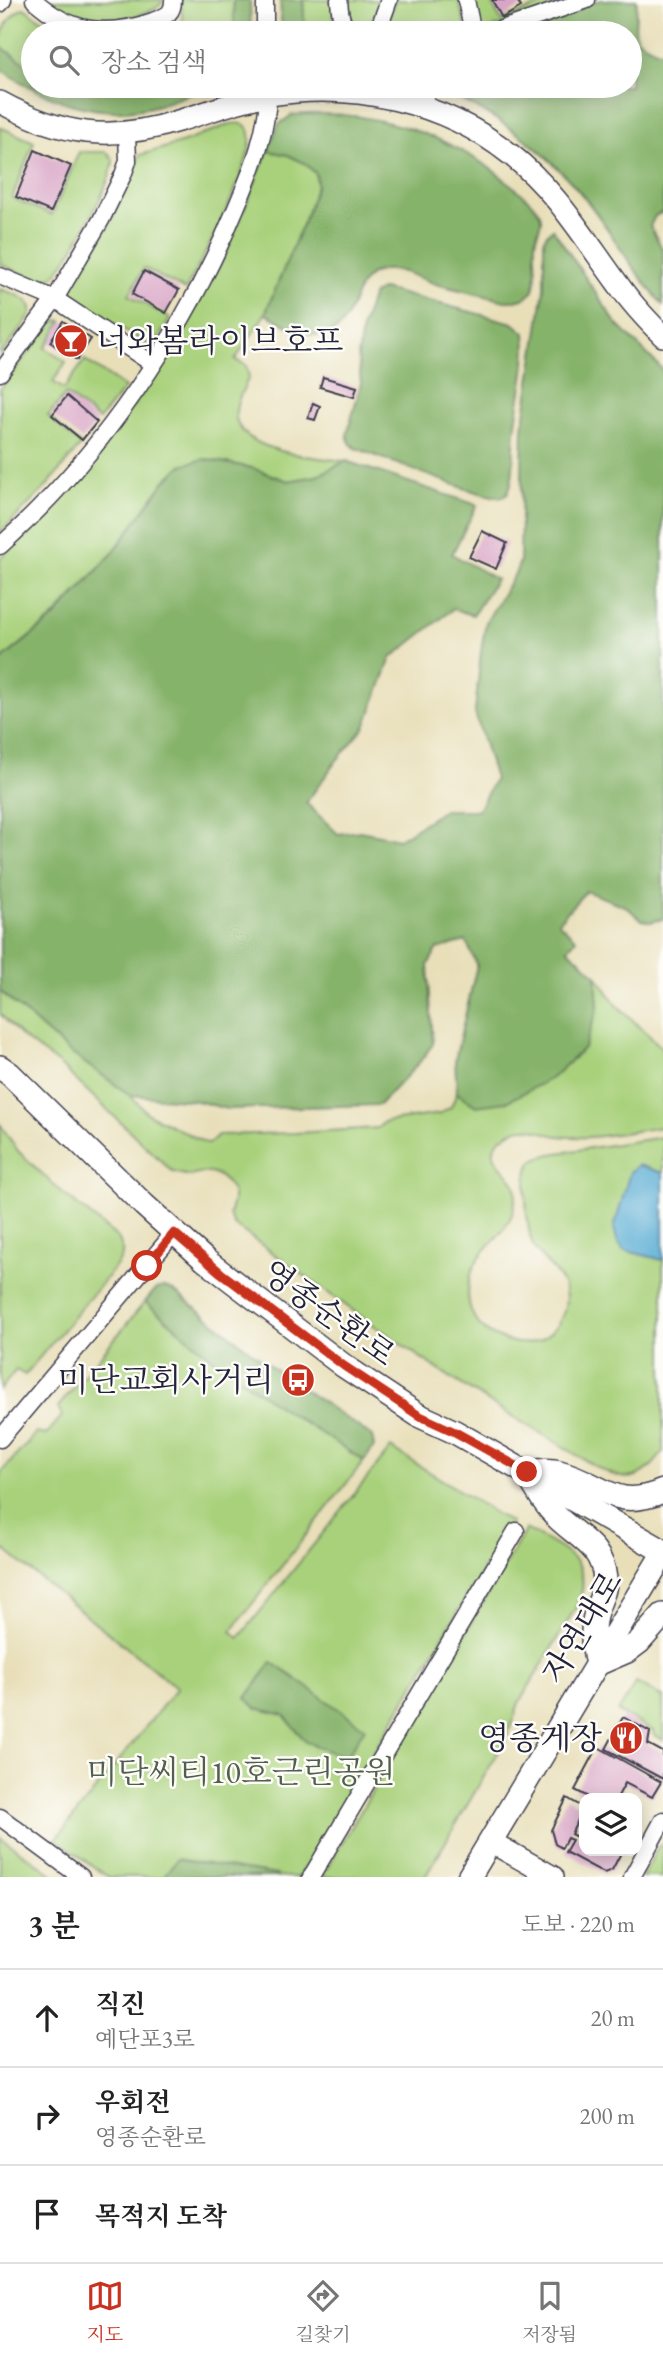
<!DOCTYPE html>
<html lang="ko">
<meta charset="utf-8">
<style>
:root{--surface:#fff;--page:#f6f6f6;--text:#222;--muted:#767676;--line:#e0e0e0;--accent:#c8321e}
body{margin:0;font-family:"EB Garamond","Noto Serif KR",serif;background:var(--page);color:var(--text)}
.controls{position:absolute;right:21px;bottom:21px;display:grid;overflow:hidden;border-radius:14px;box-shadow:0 4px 18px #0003}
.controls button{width:63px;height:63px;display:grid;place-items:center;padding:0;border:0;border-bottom:2px solid var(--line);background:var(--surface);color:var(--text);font:35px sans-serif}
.stop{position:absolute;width:21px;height:21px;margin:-16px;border:5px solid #c8321e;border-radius:50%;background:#fff}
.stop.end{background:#c8321e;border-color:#fff;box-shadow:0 2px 7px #0008}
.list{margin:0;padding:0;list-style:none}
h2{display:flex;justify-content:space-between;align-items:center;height:91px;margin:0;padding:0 28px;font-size:30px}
h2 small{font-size:23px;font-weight:400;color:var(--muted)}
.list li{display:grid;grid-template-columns:46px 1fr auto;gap:21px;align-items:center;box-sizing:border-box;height:98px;padding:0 28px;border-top:2px solid var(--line)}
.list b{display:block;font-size:26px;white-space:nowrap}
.list p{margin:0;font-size:23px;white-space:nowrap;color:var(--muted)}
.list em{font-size:23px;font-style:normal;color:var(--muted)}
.icon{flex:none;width:38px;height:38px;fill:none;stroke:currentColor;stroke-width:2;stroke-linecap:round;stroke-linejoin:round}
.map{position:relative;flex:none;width:663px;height:1877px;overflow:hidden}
.search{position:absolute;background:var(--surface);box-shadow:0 4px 18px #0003;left:21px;right:21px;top:21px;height:77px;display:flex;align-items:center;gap:18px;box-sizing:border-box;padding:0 24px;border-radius:38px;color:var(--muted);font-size:26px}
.sheet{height:385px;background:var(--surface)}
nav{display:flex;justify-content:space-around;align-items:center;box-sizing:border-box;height:98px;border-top:2px solid var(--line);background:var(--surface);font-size:19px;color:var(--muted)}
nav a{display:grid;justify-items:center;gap:4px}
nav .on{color:var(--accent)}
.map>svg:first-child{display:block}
.green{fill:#a9d17b;stroke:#667a5b;stroke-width:2}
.forest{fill:#86b36b;stroke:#546a53;stroke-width:2}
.water{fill:#5aadd5;stroke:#3e6888;stroke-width:2}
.building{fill:#d9a5c7}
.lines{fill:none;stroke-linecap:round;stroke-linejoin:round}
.minor-casing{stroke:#403e4e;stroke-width:19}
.tertiary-casing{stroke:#403e4e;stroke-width:24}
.secondary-casing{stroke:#403e4e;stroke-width:26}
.minor{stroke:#fff;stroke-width:16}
.tertiary{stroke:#fff;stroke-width:21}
.secondary{stroke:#fff;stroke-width:23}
.route{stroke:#c8321e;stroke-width:9}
.labels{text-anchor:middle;stroke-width:5;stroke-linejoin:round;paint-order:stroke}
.poi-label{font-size:32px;fill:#22223b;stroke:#fdfcf7;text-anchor:end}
.street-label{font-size:32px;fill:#22223b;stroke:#fdfcf7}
.park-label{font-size:32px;fill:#515f51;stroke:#fdfcf7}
</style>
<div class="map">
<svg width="663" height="1877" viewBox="0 0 663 1877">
<rect width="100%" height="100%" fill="#fdfcf7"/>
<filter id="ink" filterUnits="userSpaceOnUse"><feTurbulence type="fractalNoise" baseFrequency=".0143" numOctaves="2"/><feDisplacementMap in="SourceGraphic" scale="14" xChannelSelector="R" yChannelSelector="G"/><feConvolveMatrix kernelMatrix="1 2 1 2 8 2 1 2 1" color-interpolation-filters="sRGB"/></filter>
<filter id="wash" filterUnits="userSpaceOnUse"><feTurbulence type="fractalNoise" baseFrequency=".00686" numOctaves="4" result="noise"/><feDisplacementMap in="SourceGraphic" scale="28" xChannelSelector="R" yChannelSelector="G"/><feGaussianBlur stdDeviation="1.57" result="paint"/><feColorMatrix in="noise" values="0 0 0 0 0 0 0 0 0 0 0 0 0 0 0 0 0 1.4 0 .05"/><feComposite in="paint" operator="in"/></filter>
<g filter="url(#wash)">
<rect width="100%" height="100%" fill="#e8dfb9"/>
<g class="green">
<path d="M50 0H163C160 8 154 9 147 12 113 27 78 25 50 0Z"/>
<polygon points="180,0 233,0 235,33 187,33 183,22"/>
<polygon points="303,0 333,0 334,33 305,33"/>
<path d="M346 0H381C374 18 374 24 353 22L346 14Z"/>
<polygon points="395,0 458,0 468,33 384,33"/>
<polygon points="471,0 490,0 501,21 553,0 576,0 481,32 479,30"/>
<path d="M24 8 52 27 66 33H33V69L0 46C0 33 10 13 24 8Z"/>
<path d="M230 124C237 123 245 122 249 130 260 153 199 266 185 290L144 268 129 295 170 318 157 341 148 345 75 299 71 291V288L112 219 140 155 184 142Z"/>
<path d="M0 127 34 142 12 198 52 215 79 152H107L113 159C115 178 72 253 58 271 55 276 51 278 45 281L34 279 0 264Z"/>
<path d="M268 151 288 155 306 164 316 174 317 184 308 211 265 314 235 360 246 365 249 377C244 388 234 405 236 418 243 453 317 458 346 461L317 476 288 481 252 468 206 459 182 465 165 481 112 554 55 616 0 661V558L51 509 98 456 172 351 227 251Z"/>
<path d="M0 289C13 294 37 299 30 316L0 356Z"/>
<polygon points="59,320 62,321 45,348 66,362 53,382 64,389 85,360 125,388 99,420 66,394 48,416 81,445 46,487 0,533 0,389 52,323"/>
<path d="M596 975 616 1004 663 1049V1127C631 1131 590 1141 558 1136 537 1133 528 1121 507 1134 475 1155 509 1168 515 1185 516 1189 516 1197 515 1201 513 1229 488 1241 476 1263 464 1285 465 1314 485 1330 495 1338 516 1345 529 1343 556 1339 574 1307 562 1282 555 1268 540 1260 533 1245 527 1230 521 1174 532 1162 537 1157 544 1156 551 1154L663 1137V1173L638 1165 623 1250 663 1260V1452C653 1466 640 1481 621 1477 603 1474 568 1449 551 1439 440 1376 338 1300 234 1225L229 1215 233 1201V1193L227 1183 219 1176 207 1172 190 1176 173 1172 60 1065 23 1038 0 1014V991L68 1051 130 1095 148 1114 208 1144 218 1135 295 1133 378 1128 384 1122 439 1114 451 1107 457 1093 476 1106 598 1008Z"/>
<path d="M0 1124 18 1151 59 1190 118 1238C124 1249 124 1256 116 1266L25 1375 16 1370 0 1390Z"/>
<polygon points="145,1302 216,1361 280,1407 364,1461 231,1631 239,1638 391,1448 511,1523 299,1877 108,1877 56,1839 177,1688 5,1550 0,1555 0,1474 36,1433 46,1435 62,1416 58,1407"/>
<path d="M526 1529C559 1548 596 1559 578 1604L519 1703 506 1739 425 1877H322Z"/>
<polygon points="636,1683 663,1697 663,1740 653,1734 654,1731 618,1712"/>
<polygon points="0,1837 52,1874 50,1877 0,1877"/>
<polygon points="663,1843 663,1877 642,1877 659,1846"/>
</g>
<g class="forest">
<polygon points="233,0 250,0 251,33 235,33"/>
<polygon points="280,0 303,0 305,33 282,33"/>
<path d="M601 0H637C636 33 627 40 662 52 663 70 660 91 657 110L663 112V212L655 216 650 226 663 250V305C641 280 624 254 606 227 565 166 507 115 437 91L434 88 435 86H630V33H505Z"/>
<path d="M0 46 33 69V86H74L100 89H122L139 86H211C193 92 174 101 155 106 98 121 47 100 0 69Z"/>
<path d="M292 115C369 108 448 133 508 182 518 191 532 200 539 212 545 222 536 232 535 243 533 270 547 303 505 301 482 295 459 290 436 284 417 278 399 266 379 271 343 281 361 348 304 333 290 329 278 319 265 314L308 211 317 184 316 174 306 164 288 155 268 151 278 125Z"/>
<polygon points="553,229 616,323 663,370 663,919 651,922 641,920 627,907 586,891 558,922 576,939 568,949 596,975 598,1008 584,1048 552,1078 506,1102 476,1106 457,1093 455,1060 477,965 466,941 437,949 428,965 433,1044 418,1064 379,1105 227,1109 197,1101 130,1095 68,1051 0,991 0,661 56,616 112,554 165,481 182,465 205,459 252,468 288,481 317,476 346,461 477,505 452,554 496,579 473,615 453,609 391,658 365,727 337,760 306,803 338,834 360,831 399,839 444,810 478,810 495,779 475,713 481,651 486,622 516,572 520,561 523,429 544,288 544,239 547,234"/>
<path d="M383 289 513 323 525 333C529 370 515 408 514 446 513 456 515 492 503 497 489 501 376 455 355 448L350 443 347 435 361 383 358 357 362 327 373 294Z"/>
<polygon points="165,1287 174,1291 273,1368 372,1436 374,1447 364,1461 280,1407 216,1361 145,1302 156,1289"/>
<polygon points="272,1662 365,1728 346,1758 306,1742 284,1715 256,1708 246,1698"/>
<polygon points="177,1859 277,1875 276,1877 163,1877"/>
</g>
<polygon class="water" points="638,1165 663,1173 663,1260 623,1250 617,1240 614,1228 630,1172"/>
<g id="blocks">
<g class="building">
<polygon points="492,0 517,0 521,7 502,18"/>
<polygon points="35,150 71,166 51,212 16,197"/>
<polygon points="144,271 179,290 166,313 132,294"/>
<polygon points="63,321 91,339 77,360 50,342"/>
<polygon points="323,377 357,387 354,397 320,387"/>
<polygon points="67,396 97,422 82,440 52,415"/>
<polygon points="313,403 320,406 315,420 308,418"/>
<polygon points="482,531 507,543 496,569 469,557"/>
<polygon points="623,1717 650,1732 648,1744 663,1752 663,1779 606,1749"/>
<polygon points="598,1747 661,1782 652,1797 625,1783 617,1798 590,1798 575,1790"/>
<polygon points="567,1798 584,1808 571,1834 584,1841 584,1851 622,1851 612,1870 604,1873 565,1852 572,1840 567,1838 562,1848 555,1844 551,1830"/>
</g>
</g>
</g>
<g filter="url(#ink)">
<use href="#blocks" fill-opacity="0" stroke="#403e4e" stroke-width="2"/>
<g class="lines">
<g class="minor-casing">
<g id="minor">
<path d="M34 0C70 33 108 37 153 21 165 16 173 15 173 0"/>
<polyline points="265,0 265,33"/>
<path d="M339 0C341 28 344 31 372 32L380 25 389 0"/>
<polyline points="466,0 473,33"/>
<polyline points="0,4 3,0"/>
<polyline points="490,33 587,0"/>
<polyline points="422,106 429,86"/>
<polyline points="0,276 55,299 153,364"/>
<polyline points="0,373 55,299 101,220 123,175 128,161 127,133"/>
<path d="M0 546C100 457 185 332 236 208 253 169 268 129 269 86"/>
<polyline points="0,1439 174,1233"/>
<polyline points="0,1817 81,1877"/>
<polyline points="311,1877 516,1531"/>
<polyline points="632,1877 663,1820"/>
</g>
</g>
<g class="tertiary-casing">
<g id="tertiary">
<path d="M0 102C62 136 111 142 178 121 209 112 238 100 270 95 354 82 443 101 510 154 556 190 584 238 618 284 631 303 647 320 663 336"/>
<polyline points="491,1842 553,1877"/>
</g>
</g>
<g class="secondary-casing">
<g id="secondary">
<polyline points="0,1067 10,1074 144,1205 205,1260 344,1366 418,1415 455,1432 663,1551"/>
<path d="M663 1491C614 1512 602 1483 559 1472 549 1469 538 1471 527 1472 535 1488 544 1504 557 1517 578 1538 602 1545 605 1579 606 1592 597 1604 595 1616 591 1632 593 1648 597 1664L627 1651 639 1642 663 1615"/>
<polyline points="469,1877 663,1554"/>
</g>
</g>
<use href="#minor" class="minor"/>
<use href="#tertiary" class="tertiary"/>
<use href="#secondary" class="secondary"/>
</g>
</g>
<g class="lines" filter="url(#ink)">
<polyline class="route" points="147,1266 174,1233 221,1273 344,1366 418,1415 455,1432 527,1472"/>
</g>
<defs>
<g id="bar-disc" transform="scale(1.75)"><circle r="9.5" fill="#c8321e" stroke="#fdfcf7"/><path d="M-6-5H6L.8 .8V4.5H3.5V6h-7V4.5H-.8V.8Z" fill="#fff"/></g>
<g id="bus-disc" transform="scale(1.75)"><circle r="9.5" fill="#c8321e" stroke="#fdfcf7"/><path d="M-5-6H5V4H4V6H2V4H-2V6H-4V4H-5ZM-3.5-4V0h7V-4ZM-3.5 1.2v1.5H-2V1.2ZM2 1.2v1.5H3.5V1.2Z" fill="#fff"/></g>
<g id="restaurant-disc" transform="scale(1.75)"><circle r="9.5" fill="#c8321e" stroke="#fdfcf7"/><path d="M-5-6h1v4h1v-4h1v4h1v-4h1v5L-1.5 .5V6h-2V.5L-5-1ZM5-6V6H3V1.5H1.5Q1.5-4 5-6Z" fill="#fff"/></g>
</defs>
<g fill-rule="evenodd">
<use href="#bar-disc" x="71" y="341"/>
<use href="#bus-disc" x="298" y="1380"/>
<use href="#restaurant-disc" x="626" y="1738"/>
</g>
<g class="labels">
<g class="poi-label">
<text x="96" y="352" text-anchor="start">너와봄라이브호프</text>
<text x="274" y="1391">미단교회사거리</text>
<text x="602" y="1749">영종게장</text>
</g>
<g class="street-label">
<text transform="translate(329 1313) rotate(36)" y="11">영종순환로</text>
<text transform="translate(582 1627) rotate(-59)" y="11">자연대로</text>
</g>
<g class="park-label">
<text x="241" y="1783">미단씨티10호근린공원</text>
</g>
</g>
</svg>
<div class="controls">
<button><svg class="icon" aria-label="layers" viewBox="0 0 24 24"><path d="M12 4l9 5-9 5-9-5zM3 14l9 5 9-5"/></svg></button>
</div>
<div class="stop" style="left:147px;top:1266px"></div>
<div class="stop end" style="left:527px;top:1472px"></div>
<div class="search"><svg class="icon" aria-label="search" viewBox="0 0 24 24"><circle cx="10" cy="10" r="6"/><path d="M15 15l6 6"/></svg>장소 검색</div>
</div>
<section class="sheet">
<h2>3 분<small>도보 · 220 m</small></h2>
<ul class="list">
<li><svg class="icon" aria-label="ahead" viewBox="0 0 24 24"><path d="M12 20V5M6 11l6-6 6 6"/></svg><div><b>직진</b><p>예단포3로</p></div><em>20 m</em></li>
<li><svg class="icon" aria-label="right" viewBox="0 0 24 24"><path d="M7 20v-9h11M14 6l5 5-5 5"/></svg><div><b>우회전</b><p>영종순환로</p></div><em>200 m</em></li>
<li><svg class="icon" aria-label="arrive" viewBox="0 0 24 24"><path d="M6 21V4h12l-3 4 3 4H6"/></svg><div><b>목적지 도착</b></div></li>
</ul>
</section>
<nav>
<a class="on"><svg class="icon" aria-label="map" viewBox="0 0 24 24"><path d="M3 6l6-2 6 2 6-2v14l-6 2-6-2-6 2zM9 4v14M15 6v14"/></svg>지도</a>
<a><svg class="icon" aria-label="directions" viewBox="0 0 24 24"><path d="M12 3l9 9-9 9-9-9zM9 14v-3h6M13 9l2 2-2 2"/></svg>길찾기</a>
<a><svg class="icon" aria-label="saved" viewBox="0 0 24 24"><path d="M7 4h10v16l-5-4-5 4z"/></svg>저장됨</a>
</nav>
